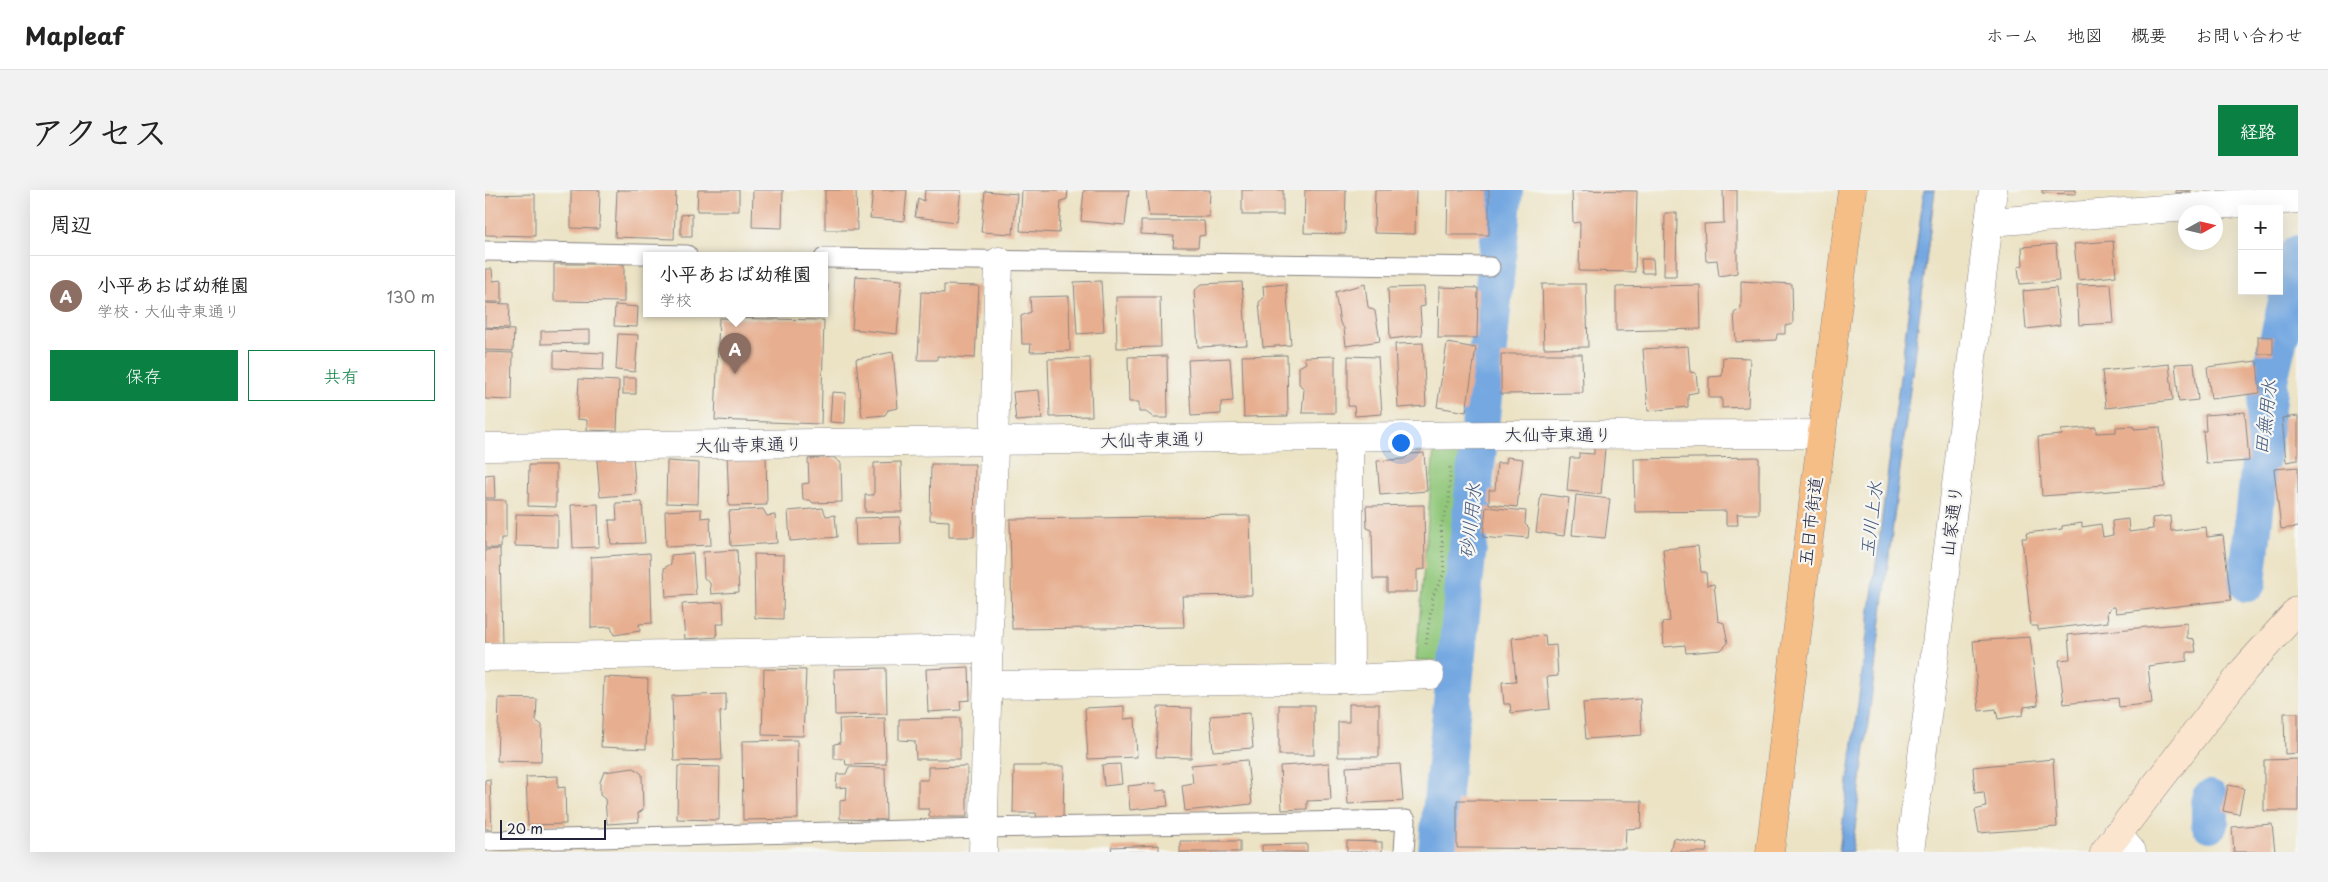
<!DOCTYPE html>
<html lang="ja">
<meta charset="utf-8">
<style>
:root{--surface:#fff;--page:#f2f2f2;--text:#222;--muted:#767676;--line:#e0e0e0;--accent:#0b8043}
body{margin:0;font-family:"Playpen Sans","Klee One",sans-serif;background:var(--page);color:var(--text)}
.controls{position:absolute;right:15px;top:15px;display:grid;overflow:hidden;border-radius:0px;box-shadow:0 5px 20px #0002}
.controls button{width:45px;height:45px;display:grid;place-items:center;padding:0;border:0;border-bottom:1px solid var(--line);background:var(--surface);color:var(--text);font:25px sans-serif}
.compass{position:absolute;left:1693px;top:15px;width:45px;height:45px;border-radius:50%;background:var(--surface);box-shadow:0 5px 20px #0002;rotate:82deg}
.scale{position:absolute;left:15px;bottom:12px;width:106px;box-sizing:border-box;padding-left:5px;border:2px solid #22223b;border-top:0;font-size:14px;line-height:18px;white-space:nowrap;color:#22223b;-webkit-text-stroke:4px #f6f6f2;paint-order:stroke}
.you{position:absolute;left:915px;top:252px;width:18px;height:18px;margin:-12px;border:4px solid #fff;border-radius:50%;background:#1a73e8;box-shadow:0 0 0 8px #1a73e833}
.badge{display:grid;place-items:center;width:32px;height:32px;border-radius:50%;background:var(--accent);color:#fff;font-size:16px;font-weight:700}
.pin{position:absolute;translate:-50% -41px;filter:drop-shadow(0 1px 2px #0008)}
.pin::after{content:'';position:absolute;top:26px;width:18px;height:15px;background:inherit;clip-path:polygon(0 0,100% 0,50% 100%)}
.popup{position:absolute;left:158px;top:62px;width:185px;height:65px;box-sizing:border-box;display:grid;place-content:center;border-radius:0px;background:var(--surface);filter:drop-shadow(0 1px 4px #0005);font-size:16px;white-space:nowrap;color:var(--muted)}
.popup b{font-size:19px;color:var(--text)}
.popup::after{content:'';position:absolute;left:50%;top:100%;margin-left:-10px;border:10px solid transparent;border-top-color:var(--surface)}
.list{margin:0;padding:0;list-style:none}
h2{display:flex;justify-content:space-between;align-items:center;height:65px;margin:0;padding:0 20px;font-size:21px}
h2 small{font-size:16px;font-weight:400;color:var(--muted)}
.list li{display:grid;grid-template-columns:32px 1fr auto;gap:15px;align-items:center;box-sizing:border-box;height:80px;padding:0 20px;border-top:1px solid var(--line)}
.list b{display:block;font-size:19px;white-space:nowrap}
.list p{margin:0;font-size:16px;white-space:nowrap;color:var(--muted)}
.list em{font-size:16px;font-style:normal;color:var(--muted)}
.actions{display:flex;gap:10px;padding:15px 20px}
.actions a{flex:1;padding:11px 0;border:1px solid var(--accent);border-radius:0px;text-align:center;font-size:18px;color:var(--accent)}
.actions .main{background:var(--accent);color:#fff}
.map{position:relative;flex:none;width:1813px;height:662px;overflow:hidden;border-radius:0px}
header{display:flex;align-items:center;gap:30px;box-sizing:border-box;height:70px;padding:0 25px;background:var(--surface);border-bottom:1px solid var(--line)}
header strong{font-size:24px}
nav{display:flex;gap:28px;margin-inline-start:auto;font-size:18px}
.intro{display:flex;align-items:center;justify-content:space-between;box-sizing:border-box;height:120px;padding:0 30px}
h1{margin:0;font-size:35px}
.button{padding:12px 22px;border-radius:0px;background:var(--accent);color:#fff;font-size:18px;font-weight:700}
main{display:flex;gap:30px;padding:0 30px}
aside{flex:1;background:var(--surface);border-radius:0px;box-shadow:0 5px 20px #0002}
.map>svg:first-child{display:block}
.green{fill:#90c779;stroke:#59745a}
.water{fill:#75a8e1;stroke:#4c658e}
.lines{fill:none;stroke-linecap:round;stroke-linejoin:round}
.canal{stroke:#75a8e1;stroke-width:38}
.building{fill:#e7af90}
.lane-casing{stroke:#878280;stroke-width:21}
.street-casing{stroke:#878280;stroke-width:29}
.secondary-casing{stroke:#878280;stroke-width:29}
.primary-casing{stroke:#878280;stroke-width:29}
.path{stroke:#878280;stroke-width:3;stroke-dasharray:1 4;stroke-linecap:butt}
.lane{stroke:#fff;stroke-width:19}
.street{stroke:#fff;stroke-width:28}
.secondary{stroke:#fbe5cf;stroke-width:28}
.primary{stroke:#f6be87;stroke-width:28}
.labels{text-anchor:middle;stroke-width:4.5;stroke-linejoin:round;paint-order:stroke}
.street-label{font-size:18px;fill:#22223b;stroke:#f6f6f2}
.water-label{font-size:19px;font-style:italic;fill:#43587d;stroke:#f6f6f2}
</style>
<header>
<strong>Mapleaf</strong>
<nav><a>ホーム</a><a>地図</a><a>概要</a><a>お問い合わせ</a></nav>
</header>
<div class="intro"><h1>アクセス</h1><a class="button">経路</a></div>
<main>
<aside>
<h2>周辺<small></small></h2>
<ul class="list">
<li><span class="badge" style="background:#8d6e63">A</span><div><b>小平あおば幼稚園</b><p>学校 · 大仙寺東通り</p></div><em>130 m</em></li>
</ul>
<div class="actions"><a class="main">保存</a><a>共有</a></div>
</aside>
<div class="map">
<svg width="1813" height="662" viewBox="0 0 1813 662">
<rect width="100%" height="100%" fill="#f6f6f2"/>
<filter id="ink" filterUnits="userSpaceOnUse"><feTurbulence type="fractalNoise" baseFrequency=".02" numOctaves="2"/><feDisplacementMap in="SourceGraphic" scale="10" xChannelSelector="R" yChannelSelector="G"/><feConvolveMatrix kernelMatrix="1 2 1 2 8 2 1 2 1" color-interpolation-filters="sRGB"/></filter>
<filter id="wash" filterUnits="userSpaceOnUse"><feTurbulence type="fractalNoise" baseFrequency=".0096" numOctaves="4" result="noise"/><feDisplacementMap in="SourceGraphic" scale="20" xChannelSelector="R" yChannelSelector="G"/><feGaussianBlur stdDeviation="1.12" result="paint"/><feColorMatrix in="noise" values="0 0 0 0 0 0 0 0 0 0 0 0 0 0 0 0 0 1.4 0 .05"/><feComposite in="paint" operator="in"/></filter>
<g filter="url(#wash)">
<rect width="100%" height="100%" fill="#ece3c5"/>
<polygon class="green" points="982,254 960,471 931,470 949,257"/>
<polygon class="water" points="1439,0 1450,0 1367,662 1354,662"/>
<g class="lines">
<g class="canal">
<polyline points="1762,393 1784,190 1813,64"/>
<polyline points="1725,633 1725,609"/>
<polyline points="952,662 1019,0"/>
</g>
</g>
<g id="blocks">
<g class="building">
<polygon points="86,0 115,0 114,39 86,38"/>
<polygon points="132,0 191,0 189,49 130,47"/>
<polygon points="213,0 254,0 254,21 212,21"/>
<polygon points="268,0 298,0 297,38 267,37"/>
<polygon points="340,0 371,0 372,40 340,40"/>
<polygon points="388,0 422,0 419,31 385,28"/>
<polygon points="440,0 476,0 472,32 430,27 433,8 439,11"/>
<polygon points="537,0 583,0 582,9 576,11 574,43 535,41"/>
<polygon points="599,0 644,0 640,35 596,31"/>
<polygon points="661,0 725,0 724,27 664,26"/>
<rect x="757" y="0" width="41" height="25"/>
<polygon points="820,0 861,0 860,44 819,43"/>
<polygon points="890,0 931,0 930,44 889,43"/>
<polygon points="963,0 1004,0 1004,45 962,45"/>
<polygon points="1087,0 1152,1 1150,82 1094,81 1095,32 1088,33"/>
<polygon points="1238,0 1252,0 1252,83 1234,86 1232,70 1221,71 1219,34 1239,33"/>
<polygon points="1557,0 1591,0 1591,4 1557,3"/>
<polygon points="1691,0 1706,0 1706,1 1691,3"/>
<polygon points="500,1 532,4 528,44 496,42"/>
<polygon points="50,4 50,46 0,45 0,5"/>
<polygon points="1180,23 1192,23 1191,86 1179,86"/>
<polygon points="207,24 207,47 196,47 196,25"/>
<polygon points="656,31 719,31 720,45 714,46 713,57 688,57 689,46 656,44"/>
<polygon points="1628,51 1631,86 1593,90 1589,54"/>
<polygon points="1571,54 1574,91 1535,94 1533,77 1538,75 1537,57"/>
<polygon points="1156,69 1168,69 1169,83 1157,83"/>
<polygon points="69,74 139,74 139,112 69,111"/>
<polygon points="0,79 7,79 8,91 17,90 17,112 0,112"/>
<polygon points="371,86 417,90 412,144 367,139"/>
<polygon points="616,91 619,142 592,144 589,92"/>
<polygon points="1256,91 1307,94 1308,134 1300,136 1300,144 1292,144 1291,150 1251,152 1249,123 1256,119"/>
<polygon points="757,92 762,155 713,157 709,101 717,94"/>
<polygon points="339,93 343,95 341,120 339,120"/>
<polygon points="801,94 806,155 778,157 774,112 779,108 778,96"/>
<polygon points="880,94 883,117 890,121 895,151 861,156 859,138 855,133 850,102"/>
<polygon points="1057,94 1101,94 1103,157 1059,158"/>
<polygon points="1626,94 1629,133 1594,135 1592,95"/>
<polygon points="459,95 494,96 490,168 452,166 452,170 433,170 436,102 459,103"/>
<polygon points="1215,95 1216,139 1131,141 1131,97"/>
<polygon points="939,97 940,116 935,117 937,145 905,149 903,98"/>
<polygon points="954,97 993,98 992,148 953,148"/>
<polygon points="1571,98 1575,135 1541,139 1538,101"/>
<polygon points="584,106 585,161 545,162 546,154 537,154 536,126 546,122 545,107"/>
<polygon points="631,107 675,107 676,157 632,158"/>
<polygon points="0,113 25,114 24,138 0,137"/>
<polygon points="130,115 153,117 152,137 129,136"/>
<polygon points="234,128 339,130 336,234 230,230"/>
<polygon points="0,138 29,140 28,161 0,160"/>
<polygon points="105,140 105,153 56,154 56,141"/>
<polygon points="133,144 153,145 150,182 131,180"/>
<polygon points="1773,146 1788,147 1788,164 1773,164"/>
<polygon points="938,153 941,216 913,218 910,154"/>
<polygon points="962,153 991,158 981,222 952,217"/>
<polygon points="1203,156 1205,182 1211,183 1213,202 1203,204 1203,217 1163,221 1158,159"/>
<polygon points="69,161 119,163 118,180 69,178"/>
<polygon points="0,162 28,163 27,210 0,209"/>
<polygon points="408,162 413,218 403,220 400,225 377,227 371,169"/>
<polygon points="1016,164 1097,164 1098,203 1016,204"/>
<polygon points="802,165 803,226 759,227 757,166"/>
<polygon points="682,166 683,228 669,228 661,222 654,222 654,212 644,212 643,167"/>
<polygon points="850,166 850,223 817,223 819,199 814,194 814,177 821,173 819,167"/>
<polygon points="863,166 893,167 897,224 870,226 869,216 863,216"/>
<polygon points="1238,167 1265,168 1263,217 1237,218 1237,208 1224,208 1224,187 1237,186"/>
<polygon points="605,168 607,226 565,227 563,169"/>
<polygon points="745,168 748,211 736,212 736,224 706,226 703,170"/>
<polygon points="1772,171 1775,203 1726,209 1722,177"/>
<polygon points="1709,173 1713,210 1694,212 1690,174"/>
<polygon points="1684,174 1688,210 1621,218 1617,181"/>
<rect x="138" y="188" width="13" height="16"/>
<polygon points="94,189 134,191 132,241 102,240 102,230 92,229"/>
<polygon points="554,200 557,229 531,231 528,202"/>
<polygon points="347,202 361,203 360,233 345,232"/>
<polygon points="1760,222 1764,271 1721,274 1718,241 1721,241 1720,225"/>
<polygon points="1813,226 1813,270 1801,272 1797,228"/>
<polygon points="1649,236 1649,239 1675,237 1680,297 1557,306 1553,247 1577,245 1576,240 1611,237 1611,243 1631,242 1631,237"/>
<polygon points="1109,257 1120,258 1116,304 1082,301 1085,268 1094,268 1094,263 1109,264"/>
<polygon points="939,263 942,301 895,305 892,271 919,269 925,264"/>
<polygon points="242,264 281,265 282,315 244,316"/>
<polygon points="148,267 151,304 115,307 112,270"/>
<polygon points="348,267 356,273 357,312 328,313 325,310 318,310 317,294 324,293 323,269"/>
<polygon points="1022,267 1038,269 1032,317 1004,314 1004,300 1010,300 1012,273 1021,273"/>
<polygon points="1274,267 1274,324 1252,324 1253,335 1241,335 1241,321 1150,322 1149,269"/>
<polygon points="182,271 214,273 213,314 181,313"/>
<polygon points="416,272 417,322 380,322 380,305 389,305 389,273"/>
<polygon points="446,274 490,274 489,347 464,347 464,331 445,330"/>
<polygon points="44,275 71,275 71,317 43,316"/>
<polygon points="1813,277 1813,337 1796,339 1789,279"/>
<polygon points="9,284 10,308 0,308 0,285"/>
<polygon points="1056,304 1084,308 1079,346 1051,342"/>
<polygon points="1091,305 1125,309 1120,348 1087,345"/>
<polygon points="0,310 21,310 21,348 16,348 16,358 0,358"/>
<polygon points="157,312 160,353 126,354 124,330 132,330 131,313"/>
<polygon points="113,314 114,357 88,358 86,315"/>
<polygon points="939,315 940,379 932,380 932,402 902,402 902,389 888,389 887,340 882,338 881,316"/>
<polygon points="1001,317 1041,321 1040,334 1044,338 1043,348 1022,346 1016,349 998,347"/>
<polygon points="338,318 341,326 350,325 352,347 305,351 303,321"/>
<polygon points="216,319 216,328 225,327 226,355 181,357 180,321"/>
<polygon points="278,319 282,326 290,325 292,353 246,356 244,321"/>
<polygon points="31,324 73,325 73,357 30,356"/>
<polygon points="765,326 767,405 697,406 699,437 527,439 525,329"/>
<polygon points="1685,326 1686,341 1721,337 1722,347 1738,345 1746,410 1631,423 1630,417 1627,417 1622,422 1623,432 1553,440 1553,436 1546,436 1537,348 1542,348 1541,343 1577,339 1577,336 1597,333 1597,337 1616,334 1618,347 1628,345 1627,331 1643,329 1644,342 1668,339 1667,328"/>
<polygon points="415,327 416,354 371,355 370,328"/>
<polygon points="1213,356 1216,382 1221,382 1222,395 1229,394 1233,431 1239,433 1243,453 1236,460 1201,463 1200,455 1179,457 1177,432 1185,431 1178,359"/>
<polygon points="15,359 17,455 0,456 0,360"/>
<polygon points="252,360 254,402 226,404 225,393 219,388 218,362"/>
<polygon points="165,363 167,433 154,434 155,441 129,445 126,437 106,438 106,367"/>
<polygon points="208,363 211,405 181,407 179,378 186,374 186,365"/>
<polygon points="269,364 299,365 298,429 270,428"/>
<polygon points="238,412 239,434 231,434 232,447 200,449 197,414"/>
<polygon points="1702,433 1702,448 1709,449 1711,462 1702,462 1702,471 1663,476 1667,513 1634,517 1633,508 1579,514 1574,470 1585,469 1583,445"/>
<polygon points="1060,445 1061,456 1071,455 1073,486 1062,487 1065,519 1026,523 1025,514 1019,514 1017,492 1031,491 1027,448"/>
<polygon points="1545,447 1553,515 1539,517 1538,525 1513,529 1511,519 1494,521 1488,451"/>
<polygon points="484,477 485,510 475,511 476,520 443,522 441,479"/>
<polygon points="401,478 402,524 350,525 349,479"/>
<polygon points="279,479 321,480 318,546 277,545"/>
<polygon points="119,487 163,489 161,559 116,557"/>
<polygon points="241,504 241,521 235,522 237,570 189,571 187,506"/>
<polygon points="14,508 52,509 51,531 57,535 56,572 12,571"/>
<polygon points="1155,509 1157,545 1101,549 1098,513"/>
<polygon points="864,514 894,514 894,567 853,567 853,532 864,532"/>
<rect x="794" y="515" width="35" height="50"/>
<polygon points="639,516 639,529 650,528 652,567 603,569 600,518"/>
<polygon points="673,517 707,518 706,568 671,567"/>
<polygon points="765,523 768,558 728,561 725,526"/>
<polygon points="1799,523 1813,523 1813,563 1800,564"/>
<polygon points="400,528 401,574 361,575 360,569 349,569 349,554 355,553 354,529"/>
<polygon points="475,528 475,569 431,569 430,551 414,550 414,529"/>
<polygon points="312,550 313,629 258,630 257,551"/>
<polygon points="1568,569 1572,637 1494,643 1490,620 1501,617 1499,602 1490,603 1488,577"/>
<polygon points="1813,569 1813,621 1779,621 1779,570"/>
<polygon points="762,570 767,614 700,621 697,595 708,593 706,575"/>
<polygon points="844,573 846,610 822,611 822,619 797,620 795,576"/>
<polygon points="635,574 637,594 619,596 617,575"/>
<polygon points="915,574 918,611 863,614 861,577"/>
<polygon points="193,576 235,577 234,630 192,629"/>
<polygon points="482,576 482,627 444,627 444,619 433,619 433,590 443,590 443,577"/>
<polygon points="529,576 579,576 578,630 552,630 551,623 528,623"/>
<polygon points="364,577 400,578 401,630 355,629 355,611 361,610 362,597 351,598 352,584 361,584"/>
<polygon points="149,578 157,584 158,620 153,623 154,632 122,634 120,609 115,605 115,592 119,582"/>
<polygon points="73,586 73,598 80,597 81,634 43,635 41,587"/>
<polygon points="5,589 7,639 0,639 0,590"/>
<polygon points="670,593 671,601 681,600 683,616 645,620 643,596"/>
<polygon points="1743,595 1759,598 1754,624 1738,621"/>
<polygon points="972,610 1157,611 1156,638 1141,639 1140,659 972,658"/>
<polygon points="1787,634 1790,662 1749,662 1747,637"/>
<polygon points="1188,648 1223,654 1221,662 1185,662"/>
<rect x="695" y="651" width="60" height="11"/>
<polygon points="862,651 897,652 897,662 862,662"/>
<polygon points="822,654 822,662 777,662 777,655"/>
<polygon points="674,655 674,662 627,662 626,657"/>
</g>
</g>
</g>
<g filter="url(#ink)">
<use href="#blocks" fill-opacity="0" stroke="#878280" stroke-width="1"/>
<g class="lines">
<g class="lane-casing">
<g id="lane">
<polyline points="0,61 202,65"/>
<polyline points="339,68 1005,77"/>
<polyline points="0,651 499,638 921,630 919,662"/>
</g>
</g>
<g class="street-casing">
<g id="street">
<polyline points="1504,32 1813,9"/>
<polyline points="0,257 1006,245 1337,244"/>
<polyline points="0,467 504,459"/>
<polyline points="865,489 945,485"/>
<polyline points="503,495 865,489 864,248"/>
<polyline points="1632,644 1647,662"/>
<polyline points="498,662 514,71"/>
<polyline points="1425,662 1508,0"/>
</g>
</g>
<g class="secondary-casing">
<polyline id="secondary" points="1619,662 1760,479 1813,420"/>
</g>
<g class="primary-casing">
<polyline id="primary" points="1285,662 1367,0"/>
</g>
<polyline class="path" points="941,454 948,406 959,383 956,336 964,312 965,277"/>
<use href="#lane" class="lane"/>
<use href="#street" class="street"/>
<use href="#secondary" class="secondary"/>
<use href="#primary" class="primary"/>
</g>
</g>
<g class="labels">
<g class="street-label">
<text x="1073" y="251">大仙寺東通り</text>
<text transform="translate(669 250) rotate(-1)" y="6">大仙寺東通り</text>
<text transform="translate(264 255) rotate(-1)" y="6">大仙寺東通り</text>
<text transform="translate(1326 331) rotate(-83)" y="6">五日市街道</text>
<text transform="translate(1467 331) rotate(-83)" y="6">山家通り</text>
</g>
<g class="water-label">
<text transform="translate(1780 227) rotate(-83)" y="7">田無用水</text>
<text transform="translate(1386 329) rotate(-83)" y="7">玉川上水</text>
<text transform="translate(985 331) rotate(-84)" y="7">砂川用水</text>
</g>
</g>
</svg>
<div class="controls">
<button>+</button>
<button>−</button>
</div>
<svg class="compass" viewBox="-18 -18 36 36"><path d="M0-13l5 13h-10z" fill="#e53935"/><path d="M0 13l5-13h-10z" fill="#767676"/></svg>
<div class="scale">20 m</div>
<div class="you"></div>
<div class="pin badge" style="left:250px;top:184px;background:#8d6e63">A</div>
<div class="popup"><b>小平あおば幼稚園</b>学校</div>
</div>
</main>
